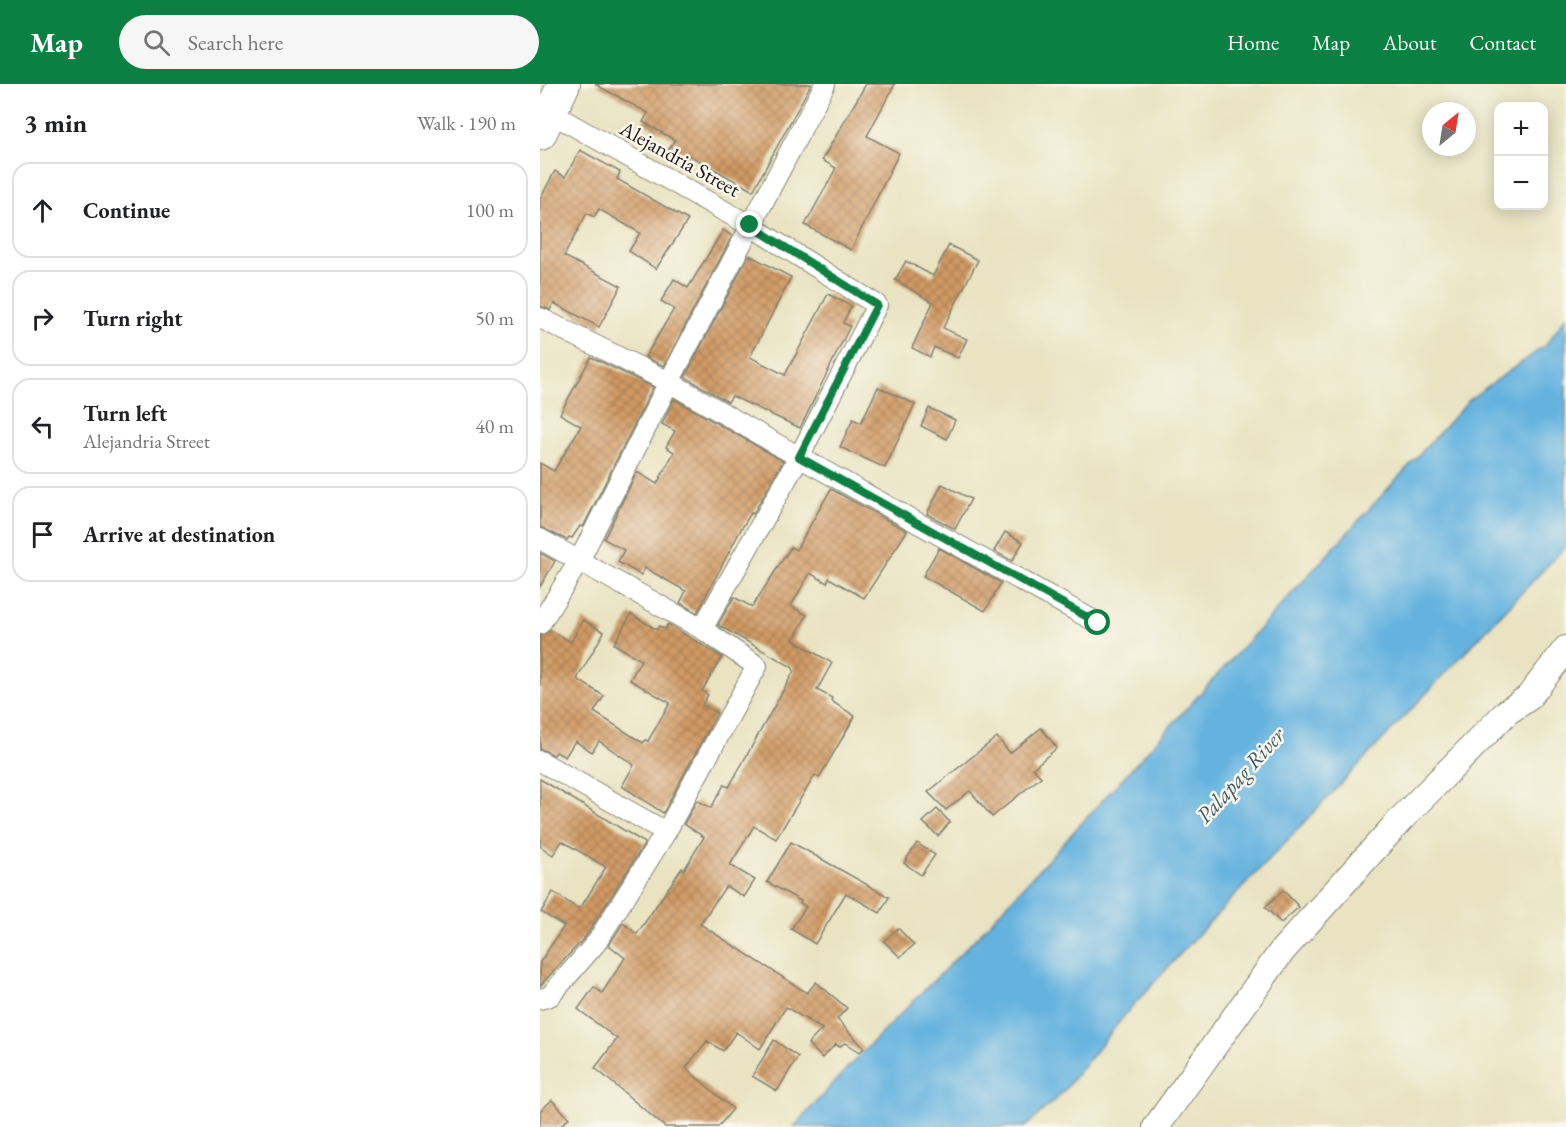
<!DOCTYPE html>
<meta charset="utf-8">
<style>
:root{--surface:#fff;--page:#f6f6f6;--text:#202124;--muted:#757577;--line:#e0e0e0;--accent:#0b8043}
body{margin:0;font-family:"EB Garamond",serif;background:var(--page);color:var(--text)}
.controls{position:absolute;right:18px;top:18px;display:grid;overflow:hidden;border-radius:12px;box-shadow:0 3px 15px #0003}
.controls button{width:54px;height:54px;display:grid;place-items:center;padding:0;border:0;border-bottom:2px solid var(--line);background:var(--surface);color:var(--text);font:30px sans-serif}
.compass{position:absolute;left:882px;top:18px;width:54px;height:54px;border-radius:50%;background:var(--surface);box-shadow:0 3px 15px #0003;rotate:30deg}
.stop{position:absolute;width:18px;height:18px;margin:-14px;border:4px solid #0b8043;border-radius:50%;background:#fff}
.stop.end{background:#0b8043;border-color:#fff;box-shadow:0 2px 6px #0008}
.list{margin:0;padding:0;list-style:none}
h2{display:flex;justify-content:space-between;align-items:center;height:78px;margin:0;padding:0 24px;font-size:26px}
h2 small{font-size:20px;font-weight:400;color:var(--muted)}
.list li{display:grid;grid-template-columns:39px 1fr auto;gap:18px;align-items:center;box-sizing:border-box;height:96px;margin:0 12px 12px;padding:0 12px;border:2px solid var(--line);border-radius:18px}
.list b{display:block;font-size:22px;white-space:nowrap}
.list p{margin:0;font-size:20px;white-space:nowrap;color:var(--muted)}
.list em{font-size:20px;font-style:normal;color:var(--muted)}
.icon{flex:none;width:33px;height:33px;fill:none;stroke:currentColor;stroke-width:2;stroke-linecap:round;stroke-linejoin:round}
.map{position:relative;flex:none;width:1026px;height:1043px;overflow:hidden}
header{display:flex;align-items:center;gap:36px;box-sizing:border-box;height:84px;padding:0 30px;background:var(--accent);color:#fff}
header strong{font-size:28px}
nav{display:flex;gap:33px;margin-inline-start:auto;font-size:21px}
.search{width:420px;height:54px;background:var(--page);display:flex;align-items:center;gap:15px;box-sizing:border-box;padding:0 21px;border-radius:33px;color:var(--muted);font-size:22px}
main{display:flex}
aside{flex:1;background:var(--surface)}
.map>svg:first-child{display:block}
.water{fill:#65b2df;stroke:#40677e;stroke-width:1.5}
.building{fill:url(#building-cross-hatch)}
.lines{fill:none;stroke-linecap:round;stroke-linejoin:round}
.minor-casing{stroke:#82806f;stroke-width:22}
.tertiary-casing{stroke:#82806f;stroke-width:28}
.primary-casing{stroke:#82806f;stroke-width:34}
.minor{stroke:#fff;stroke-width:20}
.tertiary{stroke:#fff;stroke-width:26}
.primary{stroke:#fff;stroke-width:32}
.route{stroke:#0b8043;stroke-width:8}
.labels{text-anchor:middle;stroke-width:5;stroke-linejoin:round;paint-order:stroke}
.street-label{font-size:21px;fill:#1c1c1c;stroke:#fbf7ec}
.water-label{font-size:22px;font-style:italic;fill:#39586a;stroke:#fbf7ec}
</style>
<header>
<strong>Map</strong>
<div class="search"><svg class="icon" aria-label="search" viewBox="0 0 24 24"><circle cx="10" cy="10" r="6"/><path d="M15 15l6 6"/></svg>Search here</div>
<nav><a>Home</a><a>Map</a><a>About</a><a>Contact</a></nav>
</header>
<main>
<aside>
<h2>3 min<small>Walk · 190 m</small></h2>
<ul class="list">
<li><svg class="icon" aria-label="ahead" viewBox="0 0 24 24"><path d="M12 20V5M6 11l6-6 6 6"/></svg><div><b>Continue</b></div><em>100 m</em></li>
<li><svg class="icon" aria-label="right" viewBox="0 0 24 24"><path d="M7 20v-9h11M14 6l5 5-5 5"/></svg><div><b>Turn right</b></div><em>50 m</em></li>
<li><svg class="icon" aria-label="left" viewBox="0 0 24 24"><path d="M17 20v-9H6M10 6l-5 5 5 5"/></svg><div><b>Turn left</b><p>Alejandria Street</p></div><em>40 m</em></li>
<li><svg class="icon" aria-label="arrive" viewBox="0 0 24 24"><path d="M6 21V4h12l-3 4 3 4H6"/></svg><div><b>Arrive at destination</b></div></li>
</ul>
</aside>
<div class="map">
<svg width="1026" height="1043" viewBox="0 0 1026 1043">
<defs>
<pattern id="building-cross-hatch" width="8" height="8" patternUnits="userSpaceOnUse" patternTransform="scale(1.5)"><rect width="8" height="8" fill="#d19a64"/><path d="M0 0l8 8M0 8l8-8" fill="none" stroke="#a97d52"/></pattern>
</defs>
<rect width="100%" height="100%" fill="#fbf7ec"/>
<filter id="ink" filterUnits="userSpaceOnUse"><feTurbulence type="fractalNoise" baseFrequency=".0167" numOctaves="2"/><feDisplacementMap in="SourceGraphic" scale="12" xChannelSelector="R" yChannelSelector="G"/><feConvolveMatrix kernelMatrix="1 2 1 2 8 2 1 2 1" color-interpolation-filters="sRGB"/></filter>
<filter id="wash" filterUnits="userSpaceOnUse"><feTurbulence type="fractalNoise" baseFrequency=".008" numOctaves="4" result="noise"/><feDisplacementMap in="SourceGraphic" scale="24" xChannelSelector="R" yChannelSelector="G"/><feGaussianBlur stdDeviation="1.35" result="paint"/><feColorMatrix in="noise" values="0 0 0 0 0 0 0 0 0 0 0 0 0 0 0 0 0 1.4 0 .05"/><feComposite in="paint" operator="in"/></filter>
<g filter="url(#wash)">
<rect width="100%" height="100%" fill="#e9e3c2"/>
<polygon class="water" points="1026,233 1026,462 668,840 588,927 521,1010 485,1043 254,1043 309,982 438,852 931,314 1006,261"/>
<g id="blocks">
<g class="building">
<polygon points="55,0 271,0 213,107 149,71 145,78 127,68 135,56 103,38 108,29"/>
<polygon points="326,0 355,0 327,52 359,69 311,166 265,141 296,84 282,76"/>
<polygon points="40,66 80,88 77,95 148,136 116,185 89,167 100,149 59,125 54,133 47,129 24,172 81,202 59,243 14,219 10,226 0,222 0,115 15,87 25,93"/>
<polygon points="183,146 192,152 124,282 105,273 134,225 121,217 134,195 148,204"/>
<polygon points="409,161 438,176 403,244 427,255 418,274 394,263 390,273 372,264 393,218 355,196 366,177 393,192"/>
<polygon points="209,171 251,193 210,273 245,291 288,210 311,222 303,239 310,242 260,344 192,312 188,318 145,293"/>
<polygon points="51,273 113,303 43,443 40,442 32,454 29,453 27,456 0,443 0,379 14,387 41,342 20,330"/>
<polygon points="338,303 375,320 345,384 300,363 313,335 321,339"/>
<polygon points="134,315 243,377 213,430 211,429 200,447 157,529 140,519 146,507 105,484 101,491 78,478 84,466 64,455 97,388 117,400 134,368 126,363 135,347 122,340"/>
<polygon points="389,324 415,336 407,355 381,342"/>
<polygon points="402,400 431,415 415,445 387,430"/>
<polygon points="291,405 367,447 324,514 289,494 287,499 270,489 251,522 267,531 253,556 292,579 277,606 292,614 291,617 315,632 279,694 275,691 236,755 214,742 190,781 215,796 204,813 186,802 160,840 267,909 276,898 307,924 297,935 324,964 320,968 305,959 299,963 296,960 282,974 268,960 282,945 246,923 220,965 196,948 183,967 167,957 146,984 193,1025 178,1043 125,1043 55,984 77,955 38,925 54,903 62,909 85,874 69,861 83,839 97,850 142,784 144,786 164,753 144,740 157,716 171,724 184,701 189,703 254,587 252,583 178,541 194,513 212,523 251,463 256,466"/>
<polygon points="465,448 483,458 472,477 454,467"/>
<polygon points="399,464 461,499 445,527 383,492"/>
<polygon points="0,469 15,477 0,503"/>
<polygon points="91,530 117,546 119,542 125,545 128,540 182,573 162,607 168,611 162,621 177,629 123,729 82,702 94,681 59,657 52,668 35,657 25,673 16,668 14,671 0,665 0,552 10,546 31,558 43,536 64,548 37,595 64,612 54,628 103,659 105,656 108,657 130,619 90,596 101,576 74,560"/>
<polygon points="501,644 517,664 493,684 501,693 452,733 430,707 406,726 388,708 457,653 470,669"/>
<polygon points="0,695 105,759 46,852 0,902 0,878 24,842 1,828 13,808 37,824 41,823 66,783 22,757 13,771 0,762"/>
<polygon points="397,725 410,738 398,752 383,738"/>
<polygon points="251,758 349,813 340,829 306,809 275,860 251,845 266,823 260,819 261,817 227,798"/>
<polygon points="377,759 395,771 381,791 364,779"/>
<polygon points="743,806 759,823 741,839 725,823"/>
<polygon points="358,844 374,861 360,873 344,857"/>
<polygon points="234,956 258,973 237,1007 212,992"/>
<polygon points="12,1016 29,1034 19,1043 0,1043 0,1027"/>
</g>
</g>
</g>
<g filter="url(#ink)">
<use href="#blocks" fill-opacity="0" stroke="#82806f" stroke-width="1.5"/>
<g class="lines">
<g class="minor-casing">
<g id="minor">
<polyline points="11,29 209,141 337,221 259,373 162,545"/>
<polyline points="0,234 129,298 259,373 558,539"/>
<polyline points="0,455 162,545 217,582 126,748 56,859 10,912 0,915"/>
<polyline points="0,540 39,477 129,298 285,0"/>
<polyline points="0,677 126,748"/>
</g>
</g>
<g class="tertiary-casing">
<polyline id="tertiary" points="616,1043 742,867 862,734 967,628 988,614 1026,565"/>
</g>
<g class="primary-casing">
<polyline id="primary" points="0,50 24,0"/>
</g>
<use href="#minor" class="minor"/>
<use href="#tertiary" class="tertiary"/>
<use href="#primary" class="primary"/>
</g>
</g>
<g class="lines" filter="url(#ink)">
<polyline class="route" points="210,141 337,221 259,373 558,539"/>
</g>
<g class="labels">
<g class="street-label">
<text transform="translate(140 75) rotate(29)" y="7">Alejandria Street</text>
</g>
<g class="water-label">
<text transform="translate(700 691) rotate(-48)" y="8">Palapag River</text>
</g>
</g>
</svg>
<div class="controls">
<button>+</button>
<button>−</button>
</div>
<svg class="compass" viewBox="-18 -18 36 36"><path d="M0-13l5 13h-10z" fill="#e53935"/><path d="M0 13l5-13h-10z" fill="#757577"/></svg>
<div class="stop" style="left:558px;top:539px"></div>
<div class="stop end" style="left:210px;top:141px"></div>
</div>
</main>
